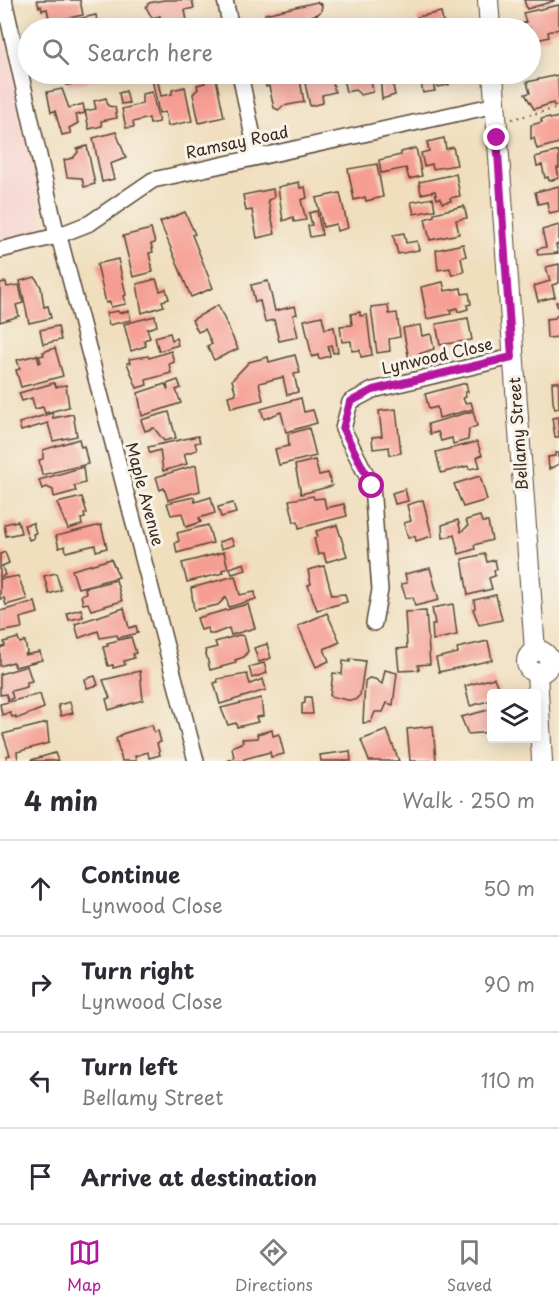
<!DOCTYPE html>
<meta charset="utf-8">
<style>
:root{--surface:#fff;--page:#f2f2f3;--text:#2b2b33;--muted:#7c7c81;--line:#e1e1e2;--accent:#b5179e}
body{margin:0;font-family:"Playpen Sans",sans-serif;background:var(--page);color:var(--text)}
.controls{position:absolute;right:18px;bottom:18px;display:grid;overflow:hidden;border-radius:6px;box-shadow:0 3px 15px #0003}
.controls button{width:54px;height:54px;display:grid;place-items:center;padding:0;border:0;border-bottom:2px solid var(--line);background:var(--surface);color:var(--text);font:30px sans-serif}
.stop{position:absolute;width:18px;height:18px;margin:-14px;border:4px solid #b5179e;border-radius:50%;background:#fff}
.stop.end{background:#b5179e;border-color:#fff;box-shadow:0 2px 6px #0008}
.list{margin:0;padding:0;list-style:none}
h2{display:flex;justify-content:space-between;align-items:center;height:78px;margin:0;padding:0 24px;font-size:26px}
h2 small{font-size:20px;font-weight:400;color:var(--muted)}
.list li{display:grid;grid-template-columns:39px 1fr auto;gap:18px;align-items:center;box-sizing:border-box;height:96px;padding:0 24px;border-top:2px solid var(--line)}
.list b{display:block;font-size:22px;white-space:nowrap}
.list p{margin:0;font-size:20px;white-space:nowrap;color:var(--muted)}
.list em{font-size:20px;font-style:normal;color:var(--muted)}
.icon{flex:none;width:33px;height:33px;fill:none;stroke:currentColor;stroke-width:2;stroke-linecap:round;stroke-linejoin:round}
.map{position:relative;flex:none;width:559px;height:761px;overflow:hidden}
.search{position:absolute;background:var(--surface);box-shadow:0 3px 15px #0003;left:18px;right:18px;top:18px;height:66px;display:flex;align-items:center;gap:15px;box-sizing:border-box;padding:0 21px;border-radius:33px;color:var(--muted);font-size:22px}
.sheet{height:462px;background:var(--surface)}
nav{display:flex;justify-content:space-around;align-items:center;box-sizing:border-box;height:84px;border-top:2px solid var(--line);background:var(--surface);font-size:16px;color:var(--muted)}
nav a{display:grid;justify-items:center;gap:3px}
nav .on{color:var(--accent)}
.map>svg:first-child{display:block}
.built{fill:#f7d0cc}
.building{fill:#f69e93}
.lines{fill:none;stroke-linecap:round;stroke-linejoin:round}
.minor-casing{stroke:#564536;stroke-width:18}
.tertiary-casing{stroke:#564536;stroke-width:22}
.path{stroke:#564536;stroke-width:2;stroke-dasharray:1.5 4.5;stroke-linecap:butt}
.minor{stroke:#fff;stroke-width:15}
.tertiary{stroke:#fff;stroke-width:20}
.route{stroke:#b5179e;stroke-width:8}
.labels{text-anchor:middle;stroke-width:6;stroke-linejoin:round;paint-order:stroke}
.street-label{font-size:16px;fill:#3b2a1e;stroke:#f7f3e8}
</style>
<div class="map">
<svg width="559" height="761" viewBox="0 0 559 761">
<rect width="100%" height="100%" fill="#f7f3e8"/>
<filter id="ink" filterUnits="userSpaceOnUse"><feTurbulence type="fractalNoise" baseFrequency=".0167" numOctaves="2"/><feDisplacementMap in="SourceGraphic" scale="12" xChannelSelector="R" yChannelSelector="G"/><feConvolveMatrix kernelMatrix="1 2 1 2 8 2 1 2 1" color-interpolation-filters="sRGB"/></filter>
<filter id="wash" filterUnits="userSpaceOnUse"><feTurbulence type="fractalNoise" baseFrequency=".008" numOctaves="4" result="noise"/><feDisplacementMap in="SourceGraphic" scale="24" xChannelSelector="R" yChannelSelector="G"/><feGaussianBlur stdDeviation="1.35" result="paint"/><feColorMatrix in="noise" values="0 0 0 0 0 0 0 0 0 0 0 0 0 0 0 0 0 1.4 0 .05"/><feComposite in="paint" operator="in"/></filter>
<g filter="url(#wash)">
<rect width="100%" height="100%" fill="#f0debd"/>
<polygon class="built" points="0,36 4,36 43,222 39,229 31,235 0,241"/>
<g id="blocks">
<g class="building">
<polygon points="37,0 80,0 83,15 50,22 47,9 42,10 41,6 39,7"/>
<polygon points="164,0 192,0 194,8 185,10 188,26 162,28 160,16 152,18 146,7 149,3"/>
<polygon points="524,0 554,0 554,1 527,9"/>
<polygon points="317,2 322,5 321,11 318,14 296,20 298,28 271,28 267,23 265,14"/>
<polygon points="559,5 559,29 548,32 549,37 530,42 530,28 524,28 523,23 526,22 523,13"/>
<polygon points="441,12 443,22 435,23 436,28 419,28 417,17"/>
<polygon points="96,15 98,28 55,28 70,24 69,21"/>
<polygon points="153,20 155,28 139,28 138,24"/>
<polygon points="65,74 108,74 108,77 67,85"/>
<polygon points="151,74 156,74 161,96 172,94 172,90 185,87 192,121 168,126 165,112 159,113"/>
<polygon points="215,74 224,117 199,123 193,94 198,89 197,85 205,83 203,77"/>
<polygon points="299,74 304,102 283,106 279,110 274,108 269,86 266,87 265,79 272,77 273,80"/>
<polygon points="303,74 335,74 336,78 332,79 335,92 322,95 323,103 310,106"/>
<polygon points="342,74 370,74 373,92 361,95 355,90 346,92"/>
<polygon points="380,74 431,74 435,91 423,93 421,83 415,84 413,75 410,76 411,81 393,85 395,95 382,99"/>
<polygon points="435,74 458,74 459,75 447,77 449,85 438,87"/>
<polygon points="558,75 559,105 554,106 553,103 534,109 525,94 530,93 527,82"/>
<polygon points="62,89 69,108 83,104 85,113 76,115 78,123 69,128 71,133 62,135 55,111 51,112 47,92"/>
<polygon points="126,91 129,103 121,104 119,93"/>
<polygon points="152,92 159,122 150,124 149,118 133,122 134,127 126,128 122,109 142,104 142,94"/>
<polygon points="106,98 108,106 115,107 117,118 101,121 102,126 89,129 85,111 96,109 94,101"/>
<polygon points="549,117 550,119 559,117 559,143 537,149 534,138 531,139 531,125 542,122 541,119"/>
<polygon points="116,132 126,158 110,164 114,179 102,182 93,138"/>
<polygon points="444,138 446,149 453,147 457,165 433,169 432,164 424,166 421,153 429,151 427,142"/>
<polygon points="87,146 95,184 84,187 82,178 67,177 64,160 73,158 78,152 77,149"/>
<polygon points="416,148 422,176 409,179 406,168 381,173 379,160 401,155 401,152"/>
<polygon points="559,151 559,168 557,168 559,178 549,181 548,177 545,178 542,165 537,166 535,157"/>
<polygon points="377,164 383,197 366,201 365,197 354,200 348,169"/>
<polygon points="456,174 460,196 450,198 451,201 442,203 440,198 437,199 435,191 421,194 419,182"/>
<polygon points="299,182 300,188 305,187 307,198 301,200 306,220 294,222 293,217 283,221 278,187"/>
<polygon points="559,186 559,211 549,213 547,202 538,204 535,192"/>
<polygon points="273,189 274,198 268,200 275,234 257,238 252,210 246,211 243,195"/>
<polygon points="340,193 348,228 337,231 336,224 323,227 316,198"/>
<polygon points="433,198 435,210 414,214 411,202"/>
<polygon points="464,206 467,218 456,220 459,234 430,240 425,219 434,216 434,213"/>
<polygon points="317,211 322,235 310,237 308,226 312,225 309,213"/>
<polygon points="185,212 195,234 192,235 213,288 191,297 160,222"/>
<polygon points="559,225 559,244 556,245 558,253 538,255 537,249 546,247 542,230"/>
<polygon points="151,229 155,243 151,244 153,252 149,253 153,272 133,277 123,236"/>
<polygon points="404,233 406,243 417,241 419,250 398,254 393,235"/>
<polygon points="463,244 466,256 461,258 464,272 452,275 450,268 438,270 436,250"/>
<polygon points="118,259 126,295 124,296 126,304 111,307 110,302 106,303 97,264"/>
<polygon points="559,264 559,283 552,285 555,297 538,301 534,286 550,281 546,267"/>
<polygon points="35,277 41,287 44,307 48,306 51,318 29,323 20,281"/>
<polygon points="156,279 160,291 166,289 169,299 162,301 164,306 142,313 137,284"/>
<polygon points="268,281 275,311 295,306 297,314 293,315 298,337 279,341 274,320 265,322 260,301 255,302 251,285"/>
<polygon points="6,282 7,287 19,285 23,303 16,305 19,316 0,322 0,283"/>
<polygon points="443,282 445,291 461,288 462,294 469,293 471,304 467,305 468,309 458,312 457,308 450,310 451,314 427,319 421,287"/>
<polygon points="556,302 559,302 559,337 547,338 546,319 555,318 559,313"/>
<polygon points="218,305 238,349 214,360 207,346 212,344 205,329 198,332 192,320"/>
<polygon points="388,305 389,314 397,313 400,337 389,339 390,351 377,353 371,307"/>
<polygon points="118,311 119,313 129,311 131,320 109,325 106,313"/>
<polygon points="360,312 360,316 367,315 372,355 361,357 360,350 352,351 351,341 342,342 340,326 352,325 351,314"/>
<polygon points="155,316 157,326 147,329 150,338 144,340 146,346 131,351 124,324"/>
<polygon points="322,316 325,329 334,327 338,352 333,353 331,345 328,346 330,356 319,359 318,355 312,357 304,320"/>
<polygon points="468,318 472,340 440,345 436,324"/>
<polygon points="420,325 422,336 431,334 434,349 419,354 419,357 409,360 403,328"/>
<polygon points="58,326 61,340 43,344 40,330"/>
<polygon points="170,333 172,340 176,338 178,345 159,351 155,337"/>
<polygon points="55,348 63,376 21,387 16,370 20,369 17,360 37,355 39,363 41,362 39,356 44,355 43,352"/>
<polygon points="171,351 174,362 169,364 171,373 146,380 147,385 137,388 127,363 130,363 129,359 148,356 149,358"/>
<polygon points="295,355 300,373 294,374 298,392 287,395 283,377 259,383 263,400 231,408 228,396 236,394 232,380 249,362 268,357 269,362"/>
<polygon points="178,380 181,388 176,390 181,403 142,416 138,393 165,384 168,390 167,384"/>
<polygon points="552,382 559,382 559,408 555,409 553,402"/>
<polygon points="54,383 56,387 66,385 69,407 45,413 43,407 35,409 32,398 22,401 19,393"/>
<polygon points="466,383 468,392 465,392 466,397 463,398 465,403 471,402 473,409 439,418 437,407 429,409 425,394"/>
<polygon points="301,398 304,412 313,410 317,423 286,432 281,412 264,419 261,409"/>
<polygon points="396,409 401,453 390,455 389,447 373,449 372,437 382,436 379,411"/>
<polygon points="473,411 477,426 469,429 468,440 453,444 452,438 441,441 438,432 430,434 428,424"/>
<polygon points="169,412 176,438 164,441 154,428 145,431 141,420"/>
<polygon points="52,413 53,418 73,414 77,436 53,441 48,423 21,431 19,423"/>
<polygon points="559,417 559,437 555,437 552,418"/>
<polygon points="309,428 316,456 279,465 275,449 289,446 288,434"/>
<polygon points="198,436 200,442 195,443 197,450 184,454 187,464 163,471 160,450 150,453 148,447"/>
<polygon points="79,439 81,447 84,446 88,464 42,475 39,460 43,459 43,450"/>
<polygon points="477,442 482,455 477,457 480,467 469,469 468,466 441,473 436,452"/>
<polygon points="555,453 559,453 559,464 549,469 548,457 555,456"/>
<polygon points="315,460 319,475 328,473 332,486 301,494 295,465"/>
<polygon points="196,465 200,491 168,500 164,488 160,490 156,477"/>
<polygon points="83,467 85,483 74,486 76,491 54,497 53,490 47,487 42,489 39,480"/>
<polygon points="480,476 487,500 463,507 454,484"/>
<polygon points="405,489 408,501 395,504 392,493"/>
<polygon points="313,496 314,499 324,498 326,508 344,504 347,516 299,528 298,521 294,522 289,500"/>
<polygon points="82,497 87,513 84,514 85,518 81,519 82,525 68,529 57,503"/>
<polygon points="194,497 195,502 211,497 215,513 199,518 201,522 186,527 182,513 171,515 167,503"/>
<polygon points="423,500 432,536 416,541 415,536 408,538 404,523 411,521 407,505"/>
<polygon points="233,503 236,513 221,517 218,507"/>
<polygon points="480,516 482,522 488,522 492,540 474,545 475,549 459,554 454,535 443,538 442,525 458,520 461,532 468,526 466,520"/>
<polygon points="18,521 21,533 6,536 4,524"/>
<polygon points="33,523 36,533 33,534 34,538 29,540 24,525"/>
<polygon points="101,525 107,548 96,551 95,545 66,552 65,546 59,548 56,536"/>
<polygon points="208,525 213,543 177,553 175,543 179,541 177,533"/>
<polygon points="337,525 347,556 326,562 324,553 318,555 314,538 318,537 316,531"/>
<polygon points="231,538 234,545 221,549 219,542"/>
<polygon points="5,552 9,563 2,566 5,575 0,577 0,554"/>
<polygon points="224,552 228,568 222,570 223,573 187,582 182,563"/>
<polygon points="485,554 487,562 495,560 497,569 494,570 495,576 489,578 492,589 468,595 462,559"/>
<polygon points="111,559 119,577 78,588 72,570"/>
<polygon points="244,563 246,570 232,574 230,568"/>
<polygon points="324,566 332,595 345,594 347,602 317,610 308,585 311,584 308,570"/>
<polygon points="430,568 439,600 415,606 413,597 406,598 401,584 407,583 405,574"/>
<polygon points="56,573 61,590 49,594 44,576"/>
<polygon points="18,576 27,599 6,605 4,598 0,599 0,579"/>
<polygon points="235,576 240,595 255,592 256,599 229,607 226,597 218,605 194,610 191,588"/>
<polygon points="116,580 122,601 91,610 88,603 83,604 81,595 86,593 85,588"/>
<polygon points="496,595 502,620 479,625 473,609 475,608 474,600"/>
<polygon points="35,602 38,613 20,618 22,628 0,632 0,611"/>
<polygon points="248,604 255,628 231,635 229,628 214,634 209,634 208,628 201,630 197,618"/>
<polygon points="453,604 457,635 433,640 432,624 435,624 432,608"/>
<polygon points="124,608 129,628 136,626 138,633 118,638 117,635 100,638 98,631 79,638 75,624"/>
<polygon points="81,609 83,617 69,620 67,613"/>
<polygon points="426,611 430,664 418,665 419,670 399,671 397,649 407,648 405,612"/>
<polygon points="327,613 340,642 324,649 329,661 316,667 298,626"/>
<polygon points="239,635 244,636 248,651 244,657 235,660 236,663 210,670 205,650 217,647 215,642"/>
<polygon points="131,637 136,653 133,654 134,658 124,661 125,665 113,668 113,665 108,666 103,647 108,646 107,643"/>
<polygon points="18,638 20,643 25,641 27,652 25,655 40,652 42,660 15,667 13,662 0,666 0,648 5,646 4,642"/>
<polygon points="488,641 492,660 439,672 436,658 458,653 457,648"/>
<polygon points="267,644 271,658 259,662 254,648"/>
<polygon points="350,659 365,661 360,695 355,700 347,700 330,696 333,673 342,674 343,661 350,662"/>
<polygon points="264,663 267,673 252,678 249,667"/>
<polygon points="27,666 32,681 27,682 27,687 11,691 13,698 8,700 6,694 0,695 0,674"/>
<polygon points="385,670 397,673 393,705 387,703 383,712 375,712 371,722 363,723 365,681 369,678 375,679 382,684"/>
<polygon points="140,671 143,700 109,710 106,699 110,698 103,680"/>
<polygon points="247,674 250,684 263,679 266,690 220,704 214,683 218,682 217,679"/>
<polygon points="95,676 98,685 87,688 85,679"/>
<polygon points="494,678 501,694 492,694 492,700 470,706 465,686"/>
<polygon points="40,694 44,708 16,719 16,716 12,717 10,712 2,715 0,704"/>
<polygon points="305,697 311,697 313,714 302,714 302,704 305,703"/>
<polygon points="261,698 263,716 256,717 258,722 237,727 236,723 228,725 221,708"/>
<polygon points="70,702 73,713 61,716 58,705"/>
<polygon points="492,709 492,732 468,734 461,717"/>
<polygon points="47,723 49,743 17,752 18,760 7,761 6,756 10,755 3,734"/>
<polygon points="152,725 154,732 158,731 161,742 157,743 160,755 149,758 148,752 135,756 136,761 122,761 116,739 122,734"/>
<polygon points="433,726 436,761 410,761 407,729"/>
<polygon points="272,730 273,736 279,734 284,754 271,757 270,752 244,759 244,761 226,761 234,758 232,747 243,742 242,739 258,738 257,734"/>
<polygon points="387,730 399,761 369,761 361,740"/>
<polygon points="350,751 351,761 321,761 320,755"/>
<polygon points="55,753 58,761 31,761 31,760"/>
</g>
</g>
</g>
<g filter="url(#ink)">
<use href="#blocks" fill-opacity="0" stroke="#564536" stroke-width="1.5"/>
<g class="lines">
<g class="minor-casing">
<g id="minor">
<polyline points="4,0 57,236 61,244 196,761"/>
<polyline points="225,0 231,28"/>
<polyline points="240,74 257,156"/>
<polyline points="0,250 57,236 90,223 153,180 496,105"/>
<polyline points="374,623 380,590 372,486 343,429 350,402 373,390 512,357"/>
<polyline points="549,661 559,660"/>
</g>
</g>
<g class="tertiary-casing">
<g id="tertiary">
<polyline points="488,0 490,28"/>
<polyline points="493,74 535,651"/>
<circle cx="538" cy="662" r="11"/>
<polyline points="537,673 542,761"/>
</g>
</g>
<polyline class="path" points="512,119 559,108"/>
<use href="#minor" class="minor"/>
<use href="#tertiary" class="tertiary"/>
</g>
</g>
<g class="lines" filter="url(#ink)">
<polyline class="route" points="372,486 343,429 350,402 373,390 512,357 497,138"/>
</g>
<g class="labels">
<g class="street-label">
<text transform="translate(237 142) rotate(-12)" y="6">Ramsay Road</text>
<text transform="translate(437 356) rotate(-13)" y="6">Lynwood Close</text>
<text transform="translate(518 434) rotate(-94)" y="6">Bellamy Street</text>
<text transform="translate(145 494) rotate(75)" y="6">Maple Avenue</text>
</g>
</g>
</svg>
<div class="controls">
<button><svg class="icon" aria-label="layers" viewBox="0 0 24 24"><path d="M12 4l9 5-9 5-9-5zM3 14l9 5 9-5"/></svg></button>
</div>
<div class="stop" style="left:372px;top:486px"></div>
<div class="stop end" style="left:497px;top:138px"></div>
<div class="search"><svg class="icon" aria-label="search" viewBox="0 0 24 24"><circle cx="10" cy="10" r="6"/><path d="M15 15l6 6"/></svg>Search here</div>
</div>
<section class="sheet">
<h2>4 min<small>Walk · 250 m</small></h2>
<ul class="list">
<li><svg class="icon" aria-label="ahead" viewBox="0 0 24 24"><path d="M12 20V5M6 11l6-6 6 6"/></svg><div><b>Continue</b><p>Lynwood Close</p></div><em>50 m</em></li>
<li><svg class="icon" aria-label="right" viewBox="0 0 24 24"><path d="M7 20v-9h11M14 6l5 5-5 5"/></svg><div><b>Turn right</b><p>Lynwood Close</p></div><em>90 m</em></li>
<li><svg class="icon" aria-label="left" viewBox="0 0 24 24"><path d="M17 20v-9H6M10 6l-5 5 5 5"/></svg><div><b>Turn left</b><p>Bellamy Street</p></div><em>110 m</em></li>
<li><svg class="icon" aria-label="arrive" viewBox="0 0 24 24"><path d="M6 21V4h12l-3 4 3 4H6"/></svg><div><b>Arrive at destination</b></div></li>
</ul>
</section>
<nav>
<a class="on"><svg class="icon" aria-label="map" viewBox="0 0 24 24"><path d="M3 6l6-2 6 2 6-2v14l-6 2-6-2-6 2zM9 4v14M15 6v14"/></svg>Map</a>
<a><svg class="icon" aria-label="directions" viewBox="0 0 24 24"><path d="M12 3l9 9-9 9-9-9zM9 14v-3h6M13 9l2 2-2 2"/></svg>Directions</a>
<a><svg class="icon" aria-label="saved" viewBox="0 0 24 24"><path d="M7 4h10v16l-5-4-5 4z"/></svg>Saved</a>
</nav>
